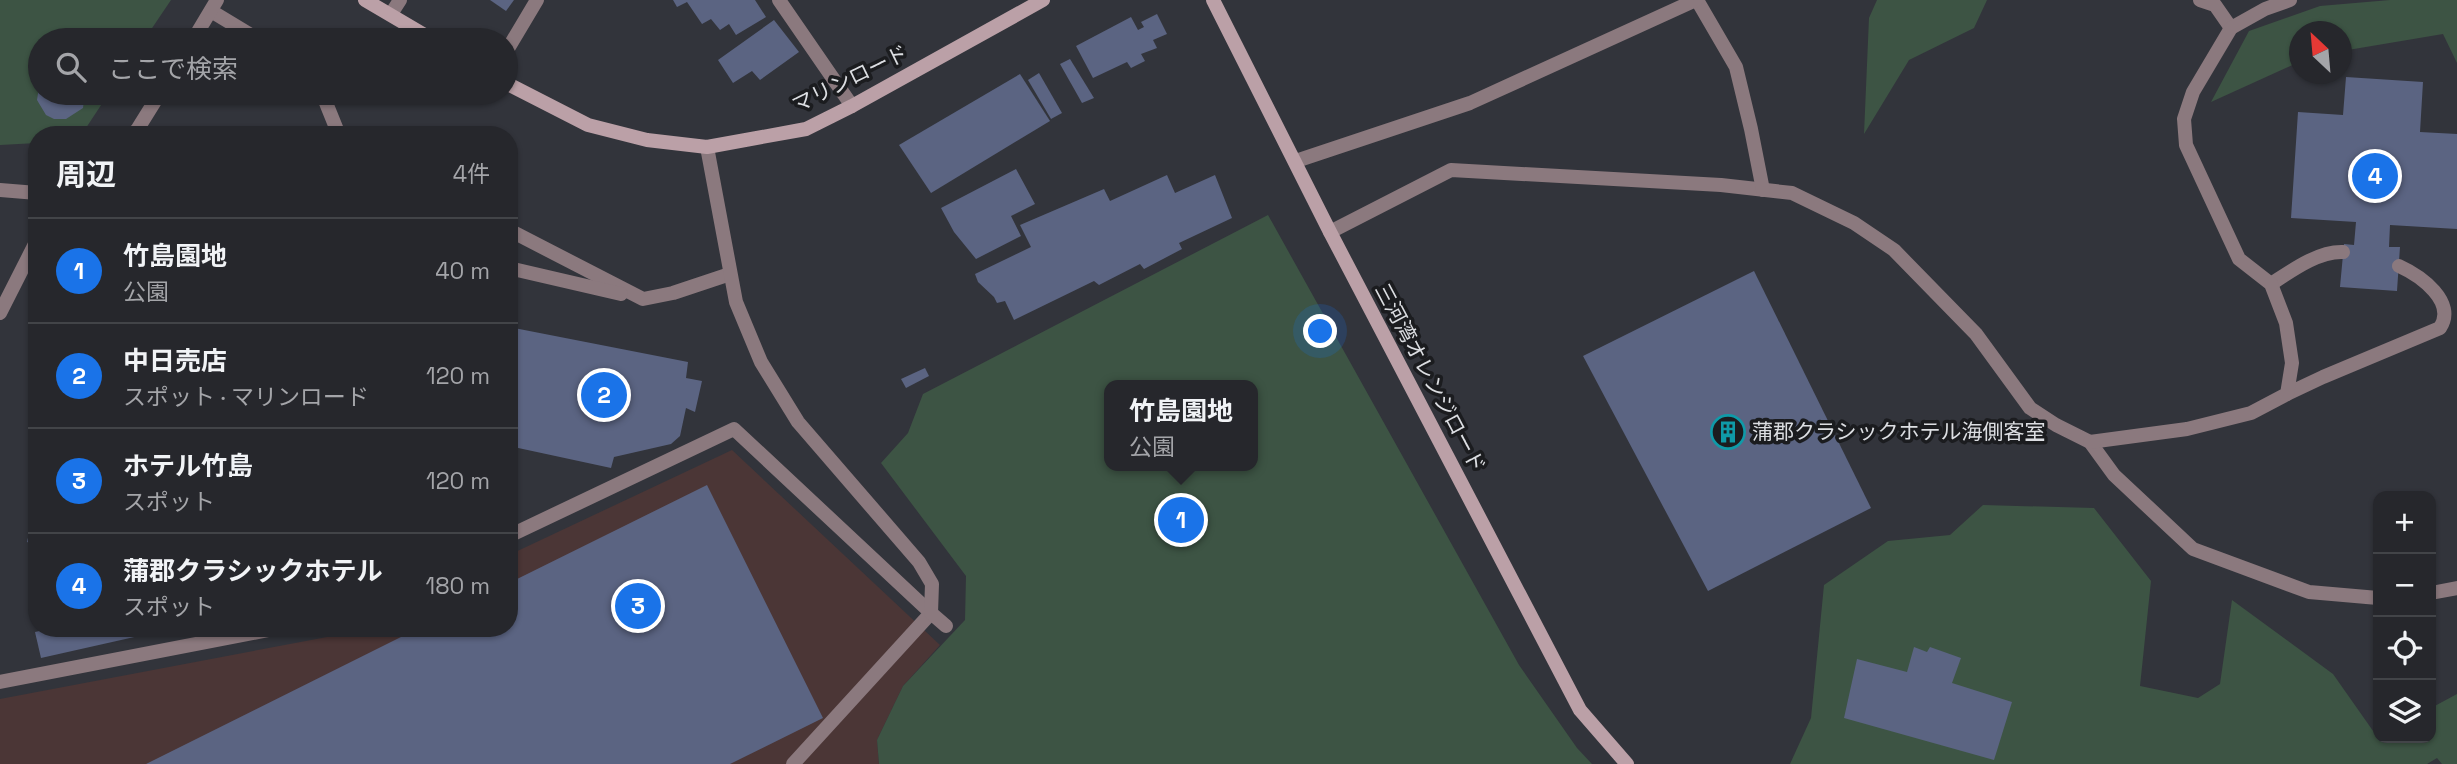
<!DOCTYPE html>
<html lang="ja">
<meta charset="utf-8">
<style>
:root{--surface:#26272c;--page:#2e2f34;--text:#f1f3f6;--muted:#a4a5a9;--line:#424448;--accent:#1a73e8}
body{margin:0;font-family:"Space Grotesk","Noto Sans JP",sans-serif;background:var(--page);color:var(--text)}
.controls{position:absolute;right:21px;bottom:21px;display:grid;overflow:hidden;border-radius:14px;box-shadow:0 2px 5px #0004}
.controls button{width:63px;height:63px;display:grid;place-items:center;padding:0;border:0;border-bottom:2px solid var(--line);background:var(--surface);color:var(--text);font:35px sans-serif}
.compass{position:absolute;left:2289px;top:21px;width:63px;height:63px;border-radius:50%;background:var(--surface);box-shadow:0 2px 5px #0004;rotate:334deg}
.you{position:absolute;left:1321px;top:332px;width:24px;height:24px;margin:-18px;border:5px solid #fff;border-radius:50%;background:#1a73e8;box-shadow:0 0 0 10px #1a73e833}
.badge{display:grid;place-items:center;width:46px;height:46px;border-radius:50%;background:var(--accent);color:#fff;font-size:23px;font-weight:700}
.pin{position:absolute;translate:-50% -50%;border:4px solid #fff;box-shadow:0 2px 7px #0006}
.popup{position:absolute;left:1104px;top:380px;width:154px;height:91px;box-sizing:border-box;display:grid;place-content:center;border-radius:14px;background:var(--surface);filter:drop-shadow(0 2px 5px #0005);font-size:23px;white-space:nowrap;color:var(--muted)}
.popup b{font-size:26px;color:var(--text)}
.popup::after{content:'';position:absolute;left:50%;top:100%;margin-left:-14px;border:14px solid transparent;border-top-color:var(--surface)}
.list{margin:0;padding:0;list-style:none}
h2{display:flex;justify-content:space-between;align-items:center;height:91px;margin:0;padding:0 28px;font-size:30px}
h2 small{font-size:23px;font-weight:400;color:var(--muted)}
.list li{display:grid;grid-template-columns:46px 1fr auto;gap:21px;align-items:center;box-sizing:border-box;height:105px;padding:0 28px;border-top:2px solid var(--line)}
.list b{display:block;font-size:26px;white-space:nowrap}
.list p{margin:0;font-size:23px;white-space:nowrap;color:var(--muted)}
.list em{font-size:23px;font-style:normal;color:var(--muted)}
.icon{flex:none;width:38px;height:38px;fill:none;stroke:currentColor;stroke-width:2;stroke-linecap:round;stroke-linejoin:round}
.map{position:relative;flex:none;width:2457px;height:764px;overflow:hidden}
.search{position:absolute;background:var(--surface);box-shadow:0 2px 5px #0004;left:28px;top:28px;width:490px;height:77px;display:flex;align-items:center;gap:18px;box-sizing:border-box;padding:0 24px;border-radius:38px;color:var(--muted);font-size:26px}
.panel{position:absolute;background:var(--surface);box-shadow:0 2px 5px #0004;left:28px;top:126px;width:490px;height:511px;border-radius:28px}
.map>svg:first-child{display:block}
.commercial{fill:#4b3636}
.green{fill:#3d5444;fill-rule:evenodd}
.building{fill:#5b6482}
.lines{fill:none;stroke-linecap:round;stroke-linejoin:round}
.lane{stroke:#8b797e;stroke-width:14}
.street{stroke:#8b797e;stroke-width:14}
.secondary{stroke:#bba0a7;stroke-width:14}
.labels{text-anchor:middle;stroke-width:7;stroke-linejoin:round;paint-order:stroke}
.street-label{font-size:21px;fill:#dcdee2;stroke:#1b1c1f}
.poi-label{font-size:21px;fill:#dcdee2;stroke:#1b1c1f;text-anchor:start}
</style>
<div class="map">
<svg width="2457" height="764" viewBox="0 0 2457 764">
<rect width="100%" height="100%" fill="#32343b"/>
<polygon class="commercial" points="732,450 940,645 903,686 877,740 879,764 0,764 0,699 343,634 354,628 509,628 509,555"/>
<g class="green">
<polygon points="0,0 171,0 144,40 40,40 40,93 109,93 84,131 75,135 37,135 37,143 0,145"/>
<polygon points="1877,0 1987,0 1974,28 1909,60 1864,134 1869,18"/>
<polygon points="2390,0 2457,0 2457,63 2443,34 2342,51 2342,32 2300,32 2299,62 2211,102 2249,31 2320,6"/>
<path d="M1268 215 1519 665 1577 748 1592 764H879L877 740 903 686 965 620 966 576 881 463 908 433 923 394ZM1109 385H1253V466H1109Z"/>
<polygon points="1983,505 2094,508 2151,581 2140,686 2198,698 2220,684 2232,600 2333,674 2378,738 2431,738 2431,708 2457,694 2457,764 2442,764 2437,758 2427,764 1790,764 1811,718 1824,585 1888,541 1950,535"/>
</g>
<g class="building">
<polygon points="490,0 514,0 506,11"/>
<polygon points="673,0 755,0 766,17 736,35 729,24 720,30 711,19 702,24 687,2 677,7"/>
<polygon points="1157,14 1167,34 1153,40 1157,48 1141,54 1145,61 1131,68 1127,62 1093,78 1076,46 1131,17 1138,30 1144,27 1141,22"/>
<polygon points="774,20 799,52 760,80 752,71 733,83 718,60"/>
<polygon points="1070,59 1094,98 1082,103 1060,64"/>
<polygon points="1039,73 1062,113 1051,119 1028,80"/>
<polygon points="1020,74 1050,121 931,193 899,145"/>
<polygon points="2346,77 2423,82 2420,132 2457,134 2457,229 2390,225 2389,247 2400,247 2397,291 2340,287 2344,244 2354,245 2356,222 2291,218 2298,112 2343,115"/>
<polygon points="39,87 40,93 85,93 83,108 66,119 54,119 46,115 37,100"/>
<polygon points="1016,169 1035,204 1011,216 1021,236 976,259 954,232 941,208"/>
<polygon points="1167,175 1175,193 1215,175 1232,218 1179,243 1182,249 1144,269 1140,264 1099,285 1094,281 1014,320 1005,301 997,303 994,297 978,282 975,274 1031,247 1020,225 1104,189 1110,201"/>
<polygon points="1754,271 1871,508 1708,591 1583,356"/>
<polygon points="509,327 688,362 686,378 702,381 695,412 686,408 680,436 671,444 614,457 611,468 509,446"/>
<polygon points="925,368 929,376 906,388 901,379"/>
<polygon points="707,485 823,718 730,764 146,764 419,628 509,628 509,583"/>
<polygon points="36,504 37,504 37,546 27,542"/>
<polygon points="53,628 170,628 170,629 41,658 35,632"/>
<polygon points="1914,647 1927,652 1930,647 1961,658 1952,683 2012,702 1994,760 1844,718 1857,659 1907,672"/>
</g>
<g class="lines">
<g class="lane">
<polyline points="2200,0 2215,5 2231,28"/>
<polyline points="211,11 259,40"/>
<polyline points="322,93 339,135"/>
<polyline points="0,190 37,193"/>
<polyline points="509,230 643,299 673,293 730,274"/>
<polyline points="1330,232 1451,170 1721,185 1792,193 1854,223 1894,250 1976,334 2030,408 2056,425 2090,442 2114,475 2193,549 2309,592 2378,598"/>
<polyline points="509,268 621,294"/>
<path d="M2271 284C2291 271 2318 251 2343 252"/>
<path d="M2287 394 2323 377 2440 328C2457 302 2421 276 2399 266"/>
<polyline points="2090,442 2187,429 2251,413 2287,394 2292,363 2286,323 2271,284 2239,259 2186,145 2184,119 2193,92 2231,28 2265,9 2290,0"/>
<polyline points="509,536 734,429 931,613 793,764"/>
<polyline points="2431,593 2457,588"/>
<polyline points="0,682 279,628"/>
</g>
<g class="street">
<polyline points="779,0 852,106"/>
<polyline points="1697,0 1736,67 1751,129 1763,190"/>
<polyline points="391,14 400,0"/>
<polyline points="193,40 217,0"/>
<polyline points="506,52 537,0"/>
<polyline points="131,135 137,130 160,93"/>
<polyline points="707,147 736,302 761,362 798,422 919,562 932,584 931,613 946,626"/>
<polyline points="1296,161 1470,103 1696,0"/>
<polyline points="0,313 37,240"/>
</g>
<g class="secondary">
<polyline points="365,0 433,40"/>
<polyline points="1213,0 1330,232 1580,710 1627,764"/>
<polyline points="506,83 588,125 647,140 707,147 806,129 852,106 1043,0"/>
</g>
</g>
<defs>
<g id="building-ring" transform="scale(1.75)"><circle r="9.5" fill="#1b1c1f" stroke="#0f9aa8" stroke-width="1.5"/><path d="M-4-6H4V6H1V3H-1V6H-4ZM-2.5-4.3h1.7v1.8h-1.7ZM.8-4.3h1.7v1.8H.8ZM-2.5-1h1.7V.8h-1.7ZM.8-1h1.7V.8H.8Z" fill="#0f9aa8"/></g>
</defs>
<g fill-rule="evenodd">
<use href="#building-ring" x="1728" y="432"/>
</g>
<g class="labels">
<g class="street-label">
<text transform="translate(850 79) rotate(-26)" y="7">マリンロード</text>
<text transform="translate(1430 378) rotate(62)" y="7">三河湾オレンジロード</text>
</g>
<g class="poi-label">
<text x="1752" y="439">蒲郡クラシックホテル海側客室</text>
</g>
</g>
</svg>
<div class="controls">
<button>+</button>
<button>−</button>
<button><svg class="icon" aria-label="locate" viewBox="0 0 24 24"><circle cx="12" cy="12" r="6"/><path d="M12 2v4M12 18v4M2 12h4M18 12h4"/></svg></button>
<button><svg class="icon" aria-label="layers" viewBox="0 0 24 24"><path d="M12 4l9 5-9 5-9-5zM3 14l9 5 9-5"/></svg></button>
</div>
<svg class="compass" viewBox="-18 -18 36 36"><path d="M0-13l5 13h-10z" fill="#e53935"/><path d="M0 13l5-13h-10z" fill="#a4a5a9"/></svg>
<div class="you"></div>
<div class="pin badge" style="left:1181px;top:520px">1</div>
<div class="popup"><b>竹島園地</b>公園</div>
<div class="pin badge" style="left:604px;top:395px">2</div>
<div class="pin badge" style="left:638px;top:606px">3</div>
<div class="pin badge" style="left:2375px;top:176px">4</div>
<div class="search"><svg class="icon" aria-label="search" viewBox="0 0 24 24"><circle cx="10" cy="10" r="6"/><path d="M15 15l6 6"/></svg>ここで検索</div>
<section class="panel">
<h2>周辺<small>4件</small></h2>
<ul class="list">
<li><span class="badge">1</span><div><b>竹島園地</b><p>公園</p></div><em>40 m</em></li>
<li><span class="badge">2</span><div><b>中日売店</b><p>スポット · マリンロード</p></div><em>120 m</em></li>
<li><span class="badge">3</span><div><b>ホテル竹島</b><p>スポット</p></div><em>120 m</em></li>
<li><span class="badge">4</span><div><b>蒲郡クラシックホテル</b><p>スポット</p></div><em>180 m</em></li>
</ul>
</section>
</div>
